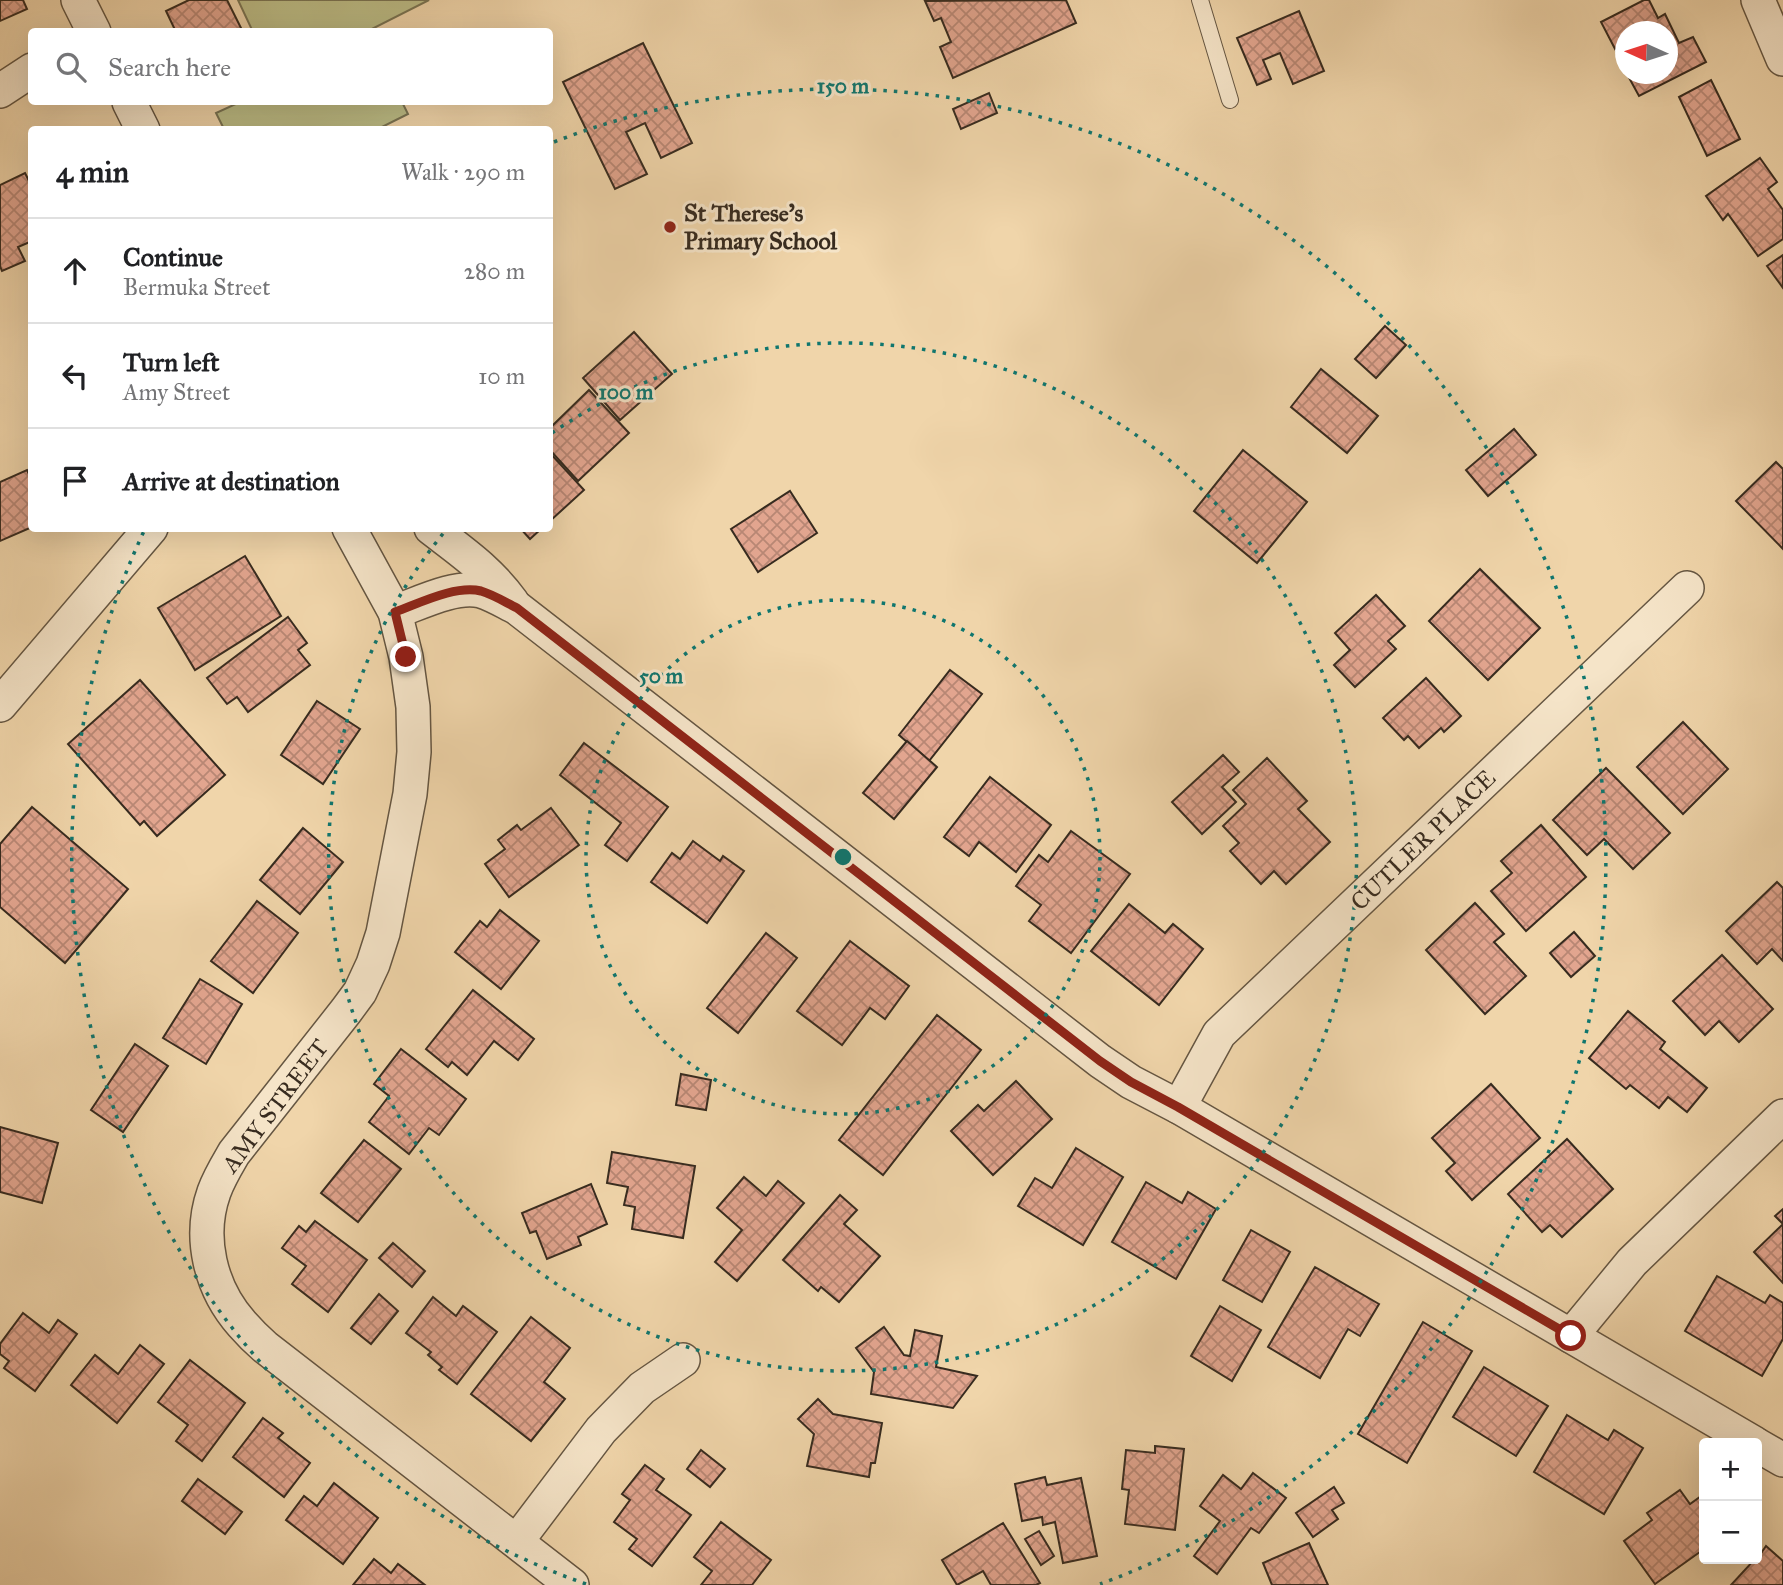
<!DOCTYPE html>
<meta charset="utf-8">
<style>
:root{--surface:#fff;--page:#f2f2f2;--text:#202124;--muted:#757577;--line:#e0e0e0}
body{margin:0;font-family:"IM FELL Great Primer",serif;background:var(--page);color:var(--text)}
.controls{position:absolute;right:21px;bottom:21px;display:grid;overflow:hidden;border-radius:7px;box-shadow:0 7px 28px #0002}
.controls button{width:63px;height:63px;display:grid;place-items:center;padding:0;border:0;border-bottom:2px solid var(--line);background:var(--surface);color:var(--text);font:35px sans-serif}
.compass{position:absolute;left:1615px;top:21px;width:63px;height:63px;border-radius:50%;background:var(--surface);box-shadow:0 7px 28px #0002;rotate:273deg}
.stop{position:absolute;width:21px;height:21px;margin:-16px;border:5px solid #8f2418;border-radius:50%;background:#fff}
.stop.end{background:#8f2418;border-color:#fff;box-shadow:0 2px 7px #0008}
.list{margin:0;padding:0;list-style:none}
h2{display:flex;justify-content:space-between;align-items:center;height:91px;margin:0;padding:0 28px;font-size:30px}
h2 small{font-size:23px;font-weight:400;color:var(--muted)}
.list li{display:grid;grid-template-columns:46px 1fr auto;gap:21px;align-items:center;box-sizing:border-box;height:105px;padding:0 28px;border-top:2px solid var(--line)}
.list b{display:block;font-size:26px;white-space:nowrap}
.list p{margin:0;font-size:23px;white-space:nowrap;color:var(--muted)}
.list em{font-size:23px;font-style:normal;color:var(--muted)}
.icon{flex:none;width:38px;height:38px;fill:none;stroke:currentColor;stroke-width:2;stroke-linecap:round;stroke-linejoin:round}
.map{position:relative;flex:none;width:1783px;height:1585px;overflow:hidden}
.search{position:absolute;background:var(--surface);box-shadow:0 7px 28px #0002;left:28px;top:28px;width:525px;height:77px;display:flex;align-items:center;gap:18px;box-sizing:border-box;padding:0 24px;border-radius:7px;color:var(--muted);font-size:26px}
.panel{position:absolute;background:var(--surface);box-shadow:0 7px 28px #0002;left:28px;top:126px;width:525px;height:406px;border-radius:7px}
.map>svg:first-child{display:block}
.pitch{fill:#bcbd87;stroke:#7a7453;stroke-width:2}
.building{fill:url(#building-cross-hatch);stroke:#372b1f;stroke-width:2}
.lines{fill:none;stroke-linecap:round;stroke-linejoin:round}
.lane-casing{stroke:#655642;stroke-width:18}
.street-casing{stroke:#655642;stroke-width:36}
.lane{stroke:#f5e4c8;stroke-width:16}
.street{stroke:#f5e4c8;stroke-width:33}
.route{stroke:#8f2418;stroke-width:9}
.ring{fill:none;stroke:#0f766e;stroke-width:3.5;stroke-dasharray:3.5 7}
.poi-dot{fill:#8f2418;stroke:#f5e4c8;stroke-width:2.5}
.labels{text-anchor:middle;stroke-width:6;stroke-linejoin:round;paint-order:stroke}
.poi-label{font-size:24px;font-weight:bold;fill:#372b1f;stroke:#f5e4c8;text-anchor:start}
.street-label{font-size:24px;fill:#372b1f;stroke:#f5e4c8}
.centre{fill:#0f766e;stroke:#f5e4c8;stroke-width:3.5}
.ring-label{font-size:21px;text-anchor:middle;font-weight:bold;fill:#0f766e;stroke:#f5e4c8;stroke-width:6;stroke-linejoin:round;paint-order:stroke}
</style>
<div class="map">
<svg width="1783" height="1585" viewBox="0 0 1783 1585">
<defs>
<pattern id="building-cross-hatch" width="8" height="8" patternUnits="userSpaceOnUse" patternTransform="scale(1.75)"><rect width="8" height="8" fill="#e2a58f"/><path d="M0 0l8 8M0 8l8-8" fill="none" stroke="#b88774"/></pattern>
</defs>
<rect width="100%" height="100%" fill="#f0d5aa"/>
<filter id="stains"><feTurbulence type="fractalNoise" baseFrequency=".00286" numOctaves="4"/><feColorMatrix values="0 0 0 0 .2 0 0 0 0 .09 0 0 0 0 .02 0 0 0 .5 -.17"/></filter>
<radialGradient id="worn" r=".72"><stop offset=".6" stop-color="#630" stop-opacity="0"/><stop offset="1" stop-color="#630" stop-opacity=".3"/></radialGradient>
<g class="pitch">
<polygon points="238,0 429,0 368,31 253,32"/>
<polygon points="240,102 402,102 408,114 378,129 224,129 216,113"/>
</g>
<g class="building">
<polygon points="0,0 23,0 27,9 0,21"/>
<polygon points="189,0 227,0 243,32 176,32 166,11"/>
<polygon points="1066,0 1076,23 953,78 940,47 951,42 941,18 934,21 925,1"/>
<polygon points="1644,0 1649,0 1658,18 1665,14 1679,43 1693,37 1706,62 1639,96 1627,74 1668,74 1668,32 1626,32 1626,70 1601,22"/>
<polygon points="1299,11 1324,71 1293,84 1280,53 1263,60 1271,79 1257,85 1237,38"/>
<polygon points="643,43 692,143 661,158 645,123 626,132 647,174 615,189 563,82"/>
<polygon points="1711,80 1740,139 1707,156 1679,97"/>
<polygon points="989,93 997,113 961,129 953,109"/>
<polygon points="1760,158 1777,182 1768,189 1783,210 1783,239 1758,256 1728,214 1723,220 1706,196"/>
<polygon points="25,173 32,187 32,241 18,247 25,261 2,271 0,266 0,185"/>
<polygon points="1783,255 1783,288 1767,266"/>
<polygon points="1385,326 1406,345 1376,378 1355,359"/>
<polygon points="634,332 672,374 620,420 583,378"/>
<polygon points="1321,369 1378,416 1347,453 1291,407"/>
<polygon points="589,390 629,433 578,481 550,450 550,428"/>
<polygon points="1514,429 1536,455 1488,496 1466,470"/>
<polygon points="1243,450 1307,502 1257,563 1194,511"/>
<polygon points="550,453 584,490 550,521"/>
<polygon points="1776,462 1783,469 1783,549 1736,501"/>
<polygon points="27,470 32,481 32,527 0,541 0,482"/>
<polygon points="790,491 817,533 758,572 731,529"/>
<polygon points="520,528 542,528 530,539"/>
<polygon points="245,556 281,616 195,670 158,608"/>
<polygon points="1480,569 1540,628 1488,680 1429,621"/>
<polygon points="1376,595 1405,626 1388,641 1396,649 1355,687 1334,665 1350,650 1335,633"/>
<polygon points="288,617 307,643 298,650 310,665 248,712 237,697 227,704 207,678"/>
<polygon points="950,670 982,694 929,761 899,735"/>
<polygon points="1426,678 1461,716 1444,732 1441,728 1419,748 1408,736 1404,740 1383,718"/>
<polygon points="140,680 225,775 157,836 144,821 140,825 68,744"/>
<polygon points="317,701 360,729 323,784 281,755"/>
<polygon points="1683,722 1728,769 1683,814 1637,767"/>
<polygon points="907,741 937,767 894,819 863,793"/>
<polygon points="584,743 668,807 627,861 605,845 621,823 560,775"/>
<polygon points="1223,755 1239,772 1222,787 1236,802 1202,834 1172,802"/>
<polygon points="1267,758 1307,801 1298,809 1330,842 1286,884 1274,871 1261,884 1230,851 1239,843 1223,826 1246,804 1233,790"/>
<polygon points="1606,768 1670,833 1633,869 1604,839 1587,855 1553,820"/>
<polygon points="990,777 1051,825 1016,872 979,842 969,856 944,837"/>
<polygon points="32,807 128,889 65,963 0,907 0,844"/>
<polygon points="551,808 579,845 509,897 485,864 505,849 498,840 517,825 521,830"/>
<polygon points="1541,825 1586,877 1526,931 1491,891 1512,873 1501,861"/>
<polygon points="303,828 343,862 300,914 260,880"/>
<polygon points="1071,831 1130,874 1071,953 1029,921 1041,905 1016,886 1039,855 1048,862"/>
<polygon points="693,841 720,861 723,856 744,871 707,923 651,882 672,853 680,859"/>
<polygon points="1777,882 1783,888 1783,961 1772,949 1757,964 1726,931"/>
<polygon points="257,901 298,933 253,993 211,961"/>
<polygon points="1475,903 1504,934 1494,942 1526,976 1485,1014 1426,950"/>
<polygon points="1129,904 1165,933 1173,924 1203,949 1159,1005 1091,951"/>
<polygon points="500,910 539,941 501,989 455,952 480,921 487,927"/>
<polygon points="1574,932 1595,956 1571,977 1550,953"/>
<polygon points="766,933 797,958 738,1033 707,1008"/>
<polygon points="850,941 909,986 885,1019 870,1008 842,1045 797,1011"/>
<polygon points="1722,955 1773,1009 1739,1042 1719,1021 1705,1035 1673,1001"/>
<polygon points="200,979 242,1004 206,1064 163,1038"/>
<polygon points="473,990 534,1039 518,1060 494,1041 467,1075 452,1062 448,1067 426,1049"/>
<polygon points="1628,1011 1665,1042 1660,1049 1707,1088 1687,1112 1668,1097 1659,1108 1630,1085 1626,1089 1589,1058"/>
<polygon points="937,1015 981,1050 883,1175 839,1140"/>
<polygon points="135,1044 168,1066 123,1132 91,1110"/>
<polygon points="401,1049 466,1099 439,1135 429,1128 409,1154 369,1122 389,1096 374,1084"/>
<polygon points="681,1074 711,1080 706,1110 676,1105"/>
<polygon points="1016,1081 1052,1119 993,1175 951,1131 978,1105 984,1111"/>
<polygon points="1491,1084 1540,1138 1472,1200 1446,1171 1455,1163 1432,1138"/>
<polygon points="0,1127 58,1143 42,1203 0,1192"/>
<polygon points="1567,1139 1613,1189 1562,1237 1550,1225 1542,1232 1508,1194"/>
<polygon points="364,1140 401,1169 358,1222 321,1193"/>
<polygon points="1076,1148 1123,1177 1083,1245 1018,1206 1035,1178 1052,1188"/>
<polygon points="612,1152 695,1166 683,1238 632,1229 635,1207 624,1205 628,1187 607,1183"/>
<polygon points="744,1177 766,1196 778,1181 804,1203 737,1281 715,1262 742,1230 717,1208"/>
<polygon points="1146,1182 1182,1203 1188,1192 1216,1209 1176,1279 1112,1242"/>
<polygon points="591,1184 607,1224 578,1237 581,1245 547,1259 536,1231 530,1233 522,1213"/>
<polygon points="840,1195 857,1210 844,1224 880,1256 839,1302 821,1287 818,1291 783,1260"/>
<polygon points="1783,1209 1783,1283 1754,1252 1783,1224 1775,1216"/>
<polygon points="315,1221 367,1260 328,1312 292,1284 306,1266 282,1248 299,1226 306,1232"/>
<polygon points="1251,1230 1290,1252 1262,1302 1223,1280"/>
<polygon points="393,1243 425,1271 412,1287 379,1258"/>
<polygon points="1315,1267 1379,1304 1360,1336 1348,1329 1320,1378 1268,1347"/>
<polygon points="1717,1276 1765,1303 1770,1295 1783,1303 1783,1339 1762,1376 1685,1331"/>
<polygon points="379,1294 398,1311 371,1344 351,1328"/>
<polygon points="433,1297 456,1316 463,1306 497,1332 457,1384 439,1370 442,1367 428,1355 431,1352 406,1333"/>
<polygon points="1220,1306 1261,1330 1232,1381 1191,1356"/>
<polygon points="23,1313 49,1333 58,1320 77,1334 35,1391 4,1368 9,1361 0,1354 0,1344"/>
<polygon points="531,1317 570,1348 544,1382 565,1399 531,1441 471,1394"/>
<polygon points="1423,1322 1472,1351 1407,1463 1358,1434"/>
<polygon points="884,1327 904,1355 910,1356 915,1330 942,1336 936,1367 977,1376 953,1408 871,1394 874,1372 856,1348"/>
<polygon points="140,1345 164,1364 117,1423 71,1385 95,1355 118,1374"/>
<polygon points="190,1360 245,1403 202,1461 176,1441 188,1425 158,1402"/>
<polygon points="1484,1367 1548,1406 1516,1456 1453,1417"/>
<polygon points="818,1399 833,1414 882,1423 875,1463 871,1463 869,1477 807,1466 814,1434 798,1419"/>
<polygon points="1567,1415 1608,1440 1614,1430 1643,1448 1604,1514 1534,1472"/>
<polygon points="263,1418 283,1433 278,1438 310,1463 284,1497 233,1457"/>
<polygon points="1155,1446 1184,1449 1175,1530 1125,1524 1129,1490 1122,1489 1126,1450 1155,1453"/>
<polygon points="701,1450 725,1469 710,1487 687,1469"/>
<polygon points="645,1465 664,1479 656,1490 691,1515 652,1566 629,1549 637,1539 614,1522 630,1500 622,1494"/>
<polygon points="1253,1473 1286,1498 1259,1533 1251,1528 1217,1574 1194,1556 1220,1521 1200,1506 1223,1475 1241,1489"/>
<polygon points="1045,1477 1047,1485 1081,1478 1097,1556 1063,1563 1055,1522 1043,1525 1042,1517 1022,1521 1015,1484"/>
<polygon points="198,1479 242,1512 225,1534 182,1501"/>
<polygon points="334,1483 378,1518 343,1564 286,1520 304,1496 317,1506"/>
<polygon points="1334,1487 1344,1503 1332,1510 1338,1519 1313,1537 1296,1513"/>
<polygon points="1680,1490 1690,1504 1704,1494 1704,1549 1655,1584 1624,1541 1652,1520 1647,1513"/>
<polygon points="721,1522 771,1560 752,1585 701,1585 712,1571 694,1557"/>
<polygon points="1003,1523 1040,1583 1036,1585 991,1585 983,1571 957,1585 942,1560"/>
<polygon points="1039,1531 1054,1556 1041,1565 1025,1539"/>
<polygon points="1309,1543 1328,1585 1272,1585 1263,1563"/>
<polygon points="1766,1546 1783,1561 1783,1585 1731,1585 1755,1559 1757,1559"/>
<polygon points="374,1559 391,1573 398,1564 425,1585 353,1585"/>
</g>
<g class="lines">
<g class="lane-casing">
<polyline id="lane" points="1200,0 1230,100"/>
</g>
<g class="street-casing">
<g id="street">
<polyline points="78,0 94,32"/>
<polyline points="1758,0 1783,59"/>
<polyline points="0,91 32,70"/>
<polyline points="129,102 143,130"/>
<path d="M349 528 395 612 406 657 413 707 414 752 410 794 383 933 373 964 360 992 346 1011 234 1153C227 1165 219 1178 214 1192 198 1237 210 1288 242 1324 249 1332 257 1340 265 1347L572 1585"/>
<path d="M431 528C462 552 489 570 512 602"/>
<path d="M395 612C420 603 455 585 481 591 494 595 505 602 517 608L1100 1061 1131 1082 1179 1107 1754 1443"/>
<polyline points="0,705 151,528"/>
<polyline points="1179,1107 1219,1034 1687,588"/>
<polyline points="1571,1336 1632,1262 1783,1116"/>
<polyline points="1757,1445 1783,1460"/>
<polyline points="517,1541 601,1430 642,1388 683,1360"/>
</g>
</g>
<use href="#lane" class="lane"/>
<use href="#street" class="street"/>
</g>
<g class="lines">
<path class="route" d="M406 657 395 612C420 603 455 585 481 591 494 595 505 602 517 608L1100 1061 1131 1082 1178 1107 1571 1336"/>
</g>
<g class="ring">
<circle cx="843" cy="857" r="257"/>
<path d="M552 433A514 514 0 1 1 446 530"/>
<path d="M586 1584A771 771 0 0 1 144 531M554 142A771 771 0 1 1 1100 1584"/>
</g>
<circle class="poi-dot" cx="670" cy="227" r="7"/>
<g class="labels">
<g class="poi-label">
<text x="684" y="221">St Therese's<tspan x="684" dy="28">Primary School</tspan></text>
</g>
<g class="street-label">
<text transform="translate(1423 840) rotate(-44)" y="8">CUTLER PLACE</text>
<text transform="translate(275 1106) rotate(-53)" y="8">AMY STREET</text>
</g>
</g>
<circle cx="843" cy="857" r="10" class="centre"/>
<g class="ring-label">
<text x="843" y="93">150 m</text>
<text x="626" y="399">100 m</text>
<text x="661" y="683">50 m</text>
</g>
<rect width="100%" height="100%" filter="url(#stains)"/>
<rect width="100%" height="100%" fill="url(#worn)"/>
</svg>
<div class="controls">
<button>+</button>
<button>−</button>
</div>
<svg class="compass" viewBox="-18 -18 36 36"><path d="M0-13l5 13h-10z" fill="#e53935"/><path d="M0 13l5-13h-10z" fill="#757577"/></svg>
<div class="stop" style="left:1571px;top:1336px"></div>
<div class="stop end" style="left:406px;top:657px"></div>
<div class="search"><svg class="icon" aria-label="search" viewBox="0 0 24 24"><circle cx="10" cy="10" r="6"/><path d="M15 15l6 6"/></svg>Search here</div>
<section class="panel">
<h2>4 min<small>Walk · 290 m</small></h2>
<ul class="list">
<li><svg class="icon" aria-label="ahead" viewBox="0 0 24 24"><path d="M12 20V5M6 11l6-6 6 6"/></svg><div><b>Continue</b><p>Bermuka Street</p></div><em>280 m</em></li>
<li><svg class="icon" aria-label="left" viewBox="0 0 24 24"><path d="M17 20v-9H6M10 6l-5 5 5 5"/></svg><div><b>Turn left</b><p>Amy Street</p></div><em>10 m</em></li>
<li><svg class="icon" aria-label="arrive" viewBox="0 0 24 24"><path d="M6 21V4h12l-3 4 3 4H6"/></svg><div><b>Arrive at destination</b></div></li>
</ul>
</section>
</div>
